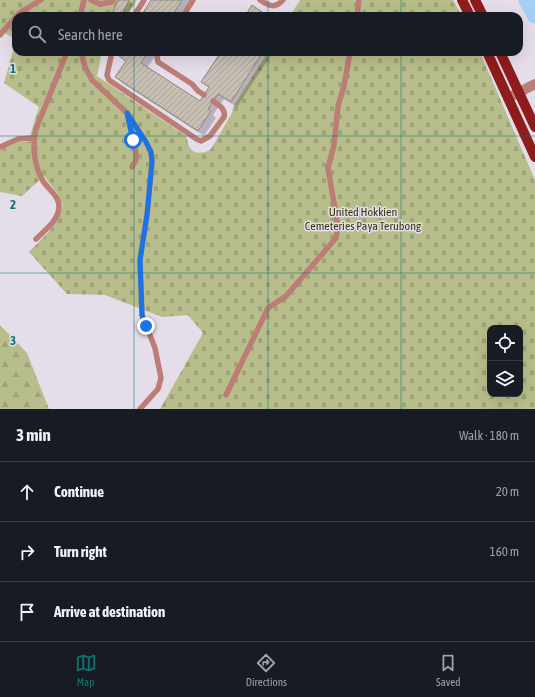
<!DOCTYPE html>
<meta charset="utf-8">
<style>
:root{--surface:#171b24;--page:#242831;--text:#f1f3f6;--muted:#9ea1a6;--line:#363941;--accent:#0f766e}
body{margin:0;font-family:"Asap Condensed",sans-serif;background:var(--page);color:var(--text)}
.controls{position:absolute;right:12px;bottom:12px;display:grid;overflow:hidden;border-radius:8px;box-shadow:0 4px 16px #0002}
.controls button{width:36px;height:36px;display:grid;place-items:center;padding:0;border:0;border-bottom:1px solid var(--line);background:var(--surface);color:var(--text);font:20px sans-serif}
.stop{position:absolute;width:12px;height:12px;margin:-9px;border:3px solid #1a73e8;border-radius:50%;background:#fff}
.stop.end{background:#1a73e8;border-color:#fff;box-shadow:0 1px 4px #0008}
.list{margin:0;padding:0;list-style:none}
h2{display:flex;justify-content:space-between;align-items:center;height:52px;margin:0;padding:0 16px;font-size:17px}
h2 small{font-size:13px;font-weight:400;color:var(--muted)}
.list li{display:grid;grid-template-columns:26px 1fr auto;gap:12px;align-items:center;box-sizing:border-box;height:60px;padding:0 16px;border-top:1px solid var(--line)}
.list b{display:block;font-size:15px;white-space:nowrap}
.list em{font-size:13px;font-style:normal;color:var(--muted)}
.icon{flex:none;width:22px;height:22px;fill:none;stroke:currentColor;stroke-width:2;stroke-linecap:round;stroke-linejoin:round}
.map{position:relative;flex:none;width:535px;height:409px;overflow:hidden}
.search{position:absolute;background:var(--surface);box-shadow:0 4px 16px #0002;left:12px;right:12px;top:12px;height:44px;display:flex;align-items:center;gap:10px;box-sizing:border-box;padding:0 14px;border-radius:12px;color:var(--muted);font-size:15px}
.sheet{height:232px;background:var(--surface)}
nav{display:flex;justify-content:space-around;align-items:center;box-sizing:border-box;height:56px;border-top:1px solid var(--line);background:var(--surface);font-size:11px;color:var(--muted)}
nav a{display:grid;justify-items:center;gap:2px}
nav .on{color:var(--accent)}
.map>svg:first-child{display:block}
.forest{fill:url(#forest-firs)}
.cemetery{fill:url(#cemetery-stones);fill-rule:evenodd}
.shadow{fill:#0003}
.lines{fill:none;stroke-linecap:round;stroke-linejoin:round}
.river{stroke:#a5cff5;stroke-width:17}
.building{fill:url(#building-hatch);stroke:#8e867d}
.service{stroke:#bc7d76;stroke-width:5.5}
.minor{stroke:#bc7d76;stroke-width:10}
.primary{stroke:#8e1c1b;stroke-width:10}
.route{stroke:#1a73e8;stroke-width:5}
.grid{fill:none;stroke:#0f766e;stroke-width:1;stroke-opacity:0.55}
.labels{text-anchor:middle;stroke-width:3;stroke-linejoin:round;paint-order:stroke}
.park-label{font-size:12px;fill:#32340d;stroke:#e5deea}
.grid-label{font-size:13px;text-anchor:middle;font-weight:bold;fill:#0f766e;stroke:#e5deea;stroke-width:3;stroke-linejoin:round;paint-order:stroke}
</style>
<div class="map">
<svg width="535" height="409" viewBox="0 0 535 409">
<defs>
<pattern id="forest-firs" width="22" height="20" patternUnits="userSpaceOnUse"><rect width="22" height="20" fill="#b8be8b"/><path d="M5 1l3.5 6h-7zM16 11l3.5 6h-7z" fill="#9da277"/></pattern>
<pattern id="cemetery-stones" width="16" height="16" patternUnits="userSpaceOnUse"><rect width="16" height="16" fill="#b8be8b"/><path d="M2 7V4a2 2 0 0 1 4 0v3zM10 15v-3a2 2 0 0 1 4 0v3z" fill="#9da277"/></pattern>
<pattern id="building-hatch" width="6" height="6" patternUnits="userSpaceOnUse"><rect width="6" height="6" fill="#c7beb4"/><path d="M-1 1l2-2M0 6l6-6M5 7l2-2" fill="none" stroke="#aaa29a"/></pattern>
</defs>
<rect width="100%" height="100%" fill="#e5deea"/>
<polygon class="forest" points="0,325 27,353 49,409 0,409"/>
<g class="cemetery">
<polygon points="0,0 137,0 126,16 16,16 16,39 0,31"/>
<polygon points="300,0 453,0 462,16 290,16"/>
<path d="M16 41V52H102L97 76 186 136C187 139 188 144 189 146 193 155 204 154 211 149L232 113 233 107 268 52H480L535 180V409H160L203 333 188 315 162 317 105 295 67 294 29 252C43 238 58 225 63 205L57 193 44 176 22 196 0 192V150L18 142H28L39 107 4 83ZM490 328H520V394H490Z"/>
</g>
<g class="shadow">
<polygon points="119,0 127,0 133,5 128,16 112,16"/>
<polygon points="153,0 192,0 181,16 142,16"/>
<polygon points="123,52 158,52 147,68 200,102 209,88 203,82 222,52 273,52 237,107 224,99 213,115 216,118 204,136 122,83 117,77 126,62 120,56"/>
</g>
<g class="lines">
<polyline class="river" points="527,0 535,15"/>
</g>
<g class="building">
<polygon points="118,0 129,0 121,16 111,16"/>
<polygon points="151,0 182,0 172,16 141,16"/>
<polygon points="252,5 268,16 245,16"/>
<polygon points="121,52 148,52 141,63 200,101 209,87 201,82 221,52 263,52 231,102 218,94 208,109 211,111 198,131 115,77 126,61 119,56"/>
</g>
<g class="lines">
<g class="service">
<polyline points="91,0 100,4 111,2 113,0"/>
<path d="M260 0C269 6 275 9 283 0"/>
<polyline points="80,16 84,0"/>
<polyline points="134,16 144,0"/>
<polyline points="183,16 193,0"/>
<polyline points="357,16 359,0"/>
<polyline points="0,35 19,13 41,0"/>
<polyline points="81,52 85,67 92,80 127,113 136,153 136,160 132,167"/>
<path d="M112 52 107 75 109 80 198 140 201 141 210 136 224 117C226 109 219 105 213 101"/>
<polyline points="160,52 157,56 158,62 192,84 198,91 204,95"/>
<polyline points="127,113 146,142 151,152 152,162 147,215 140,259 142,315 155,348 161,378 158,389 140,409"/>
<polyline points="0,147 18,139 34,138"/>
<path d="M36 239C44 231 59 220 59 207 60 197 48 189 43 181 34 166 32 146 36 129L67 52"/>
<polyline points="226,395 268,308 286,296 336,238 338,227 328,168 334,145 338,106 344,86 350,52"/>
</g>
<polyline class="minor" points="508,98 535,84"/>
<g class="primary">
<polyline points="462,0 470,16"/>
<polyline points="475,0 483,16"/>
<polyline points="487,52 535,157"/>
<polyline points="500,52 535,127"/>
</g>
</g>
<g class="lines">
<polyline class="route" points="133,140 127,113 146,142 151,152 152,162 147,215 140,260 142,315 146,326"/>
</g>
<path class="grid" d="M134 0V16M268 0V16M401 0V16M134 52V409M268 52V409M401 52V409M0 136H535M0 273H535"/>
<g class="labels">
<g class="park-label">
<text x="363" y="216">United Hokkien<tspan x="363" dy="14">Cemeteries Paya Terubong</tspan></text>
</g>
</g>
<g class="grid-label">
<text x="13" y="73">1</text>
<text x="13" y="209">2</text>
<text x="13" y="345">3</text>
</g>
</svg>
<div class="controls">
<button><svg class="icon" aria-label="locate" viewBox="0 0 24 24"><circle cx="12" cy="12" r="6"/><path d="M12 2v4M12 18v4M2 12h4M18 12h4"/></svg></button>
<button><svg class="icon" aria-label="layers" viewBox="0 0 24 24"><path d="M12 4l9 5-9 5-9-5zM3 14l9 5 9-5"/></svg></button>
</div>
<div class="stop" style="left:133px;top:140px"></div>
<div class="stop end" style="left:146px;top:326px"></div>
<div class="search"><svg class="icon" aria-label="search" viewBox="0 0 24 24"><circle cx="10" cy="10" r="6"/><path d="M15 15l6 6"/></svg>Search here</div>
</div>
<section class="sheet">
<h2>3 min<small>Walk · 180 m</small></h2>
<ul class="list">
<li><svg class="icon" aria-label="ahead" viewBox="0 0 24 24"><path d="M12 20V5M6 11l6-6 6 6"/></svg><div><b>Continue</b></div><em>20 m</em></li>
<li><svg class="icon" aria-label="right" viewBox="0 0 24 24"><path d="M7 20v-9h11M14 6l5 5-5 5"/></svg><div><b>Turn right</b></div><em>160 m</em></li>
<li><svg class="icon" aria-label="arrive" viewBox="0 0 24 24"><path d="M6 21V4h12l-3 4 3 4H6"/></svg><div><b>Arrive at destination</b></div></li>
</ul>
</section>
<nav>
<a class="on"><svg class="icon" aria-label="map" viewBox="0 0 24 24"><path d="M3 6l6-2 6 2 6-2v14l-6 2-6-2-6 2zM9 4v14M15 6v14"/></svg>Map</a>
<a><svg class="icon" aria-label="directions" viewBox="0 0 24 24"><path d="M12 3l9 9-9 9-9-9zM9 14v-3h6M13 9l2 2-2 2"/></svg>Directions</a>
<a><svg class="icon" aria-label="saved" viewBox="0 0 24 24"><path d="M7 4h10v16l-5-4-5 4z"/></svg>Saved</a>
</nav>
